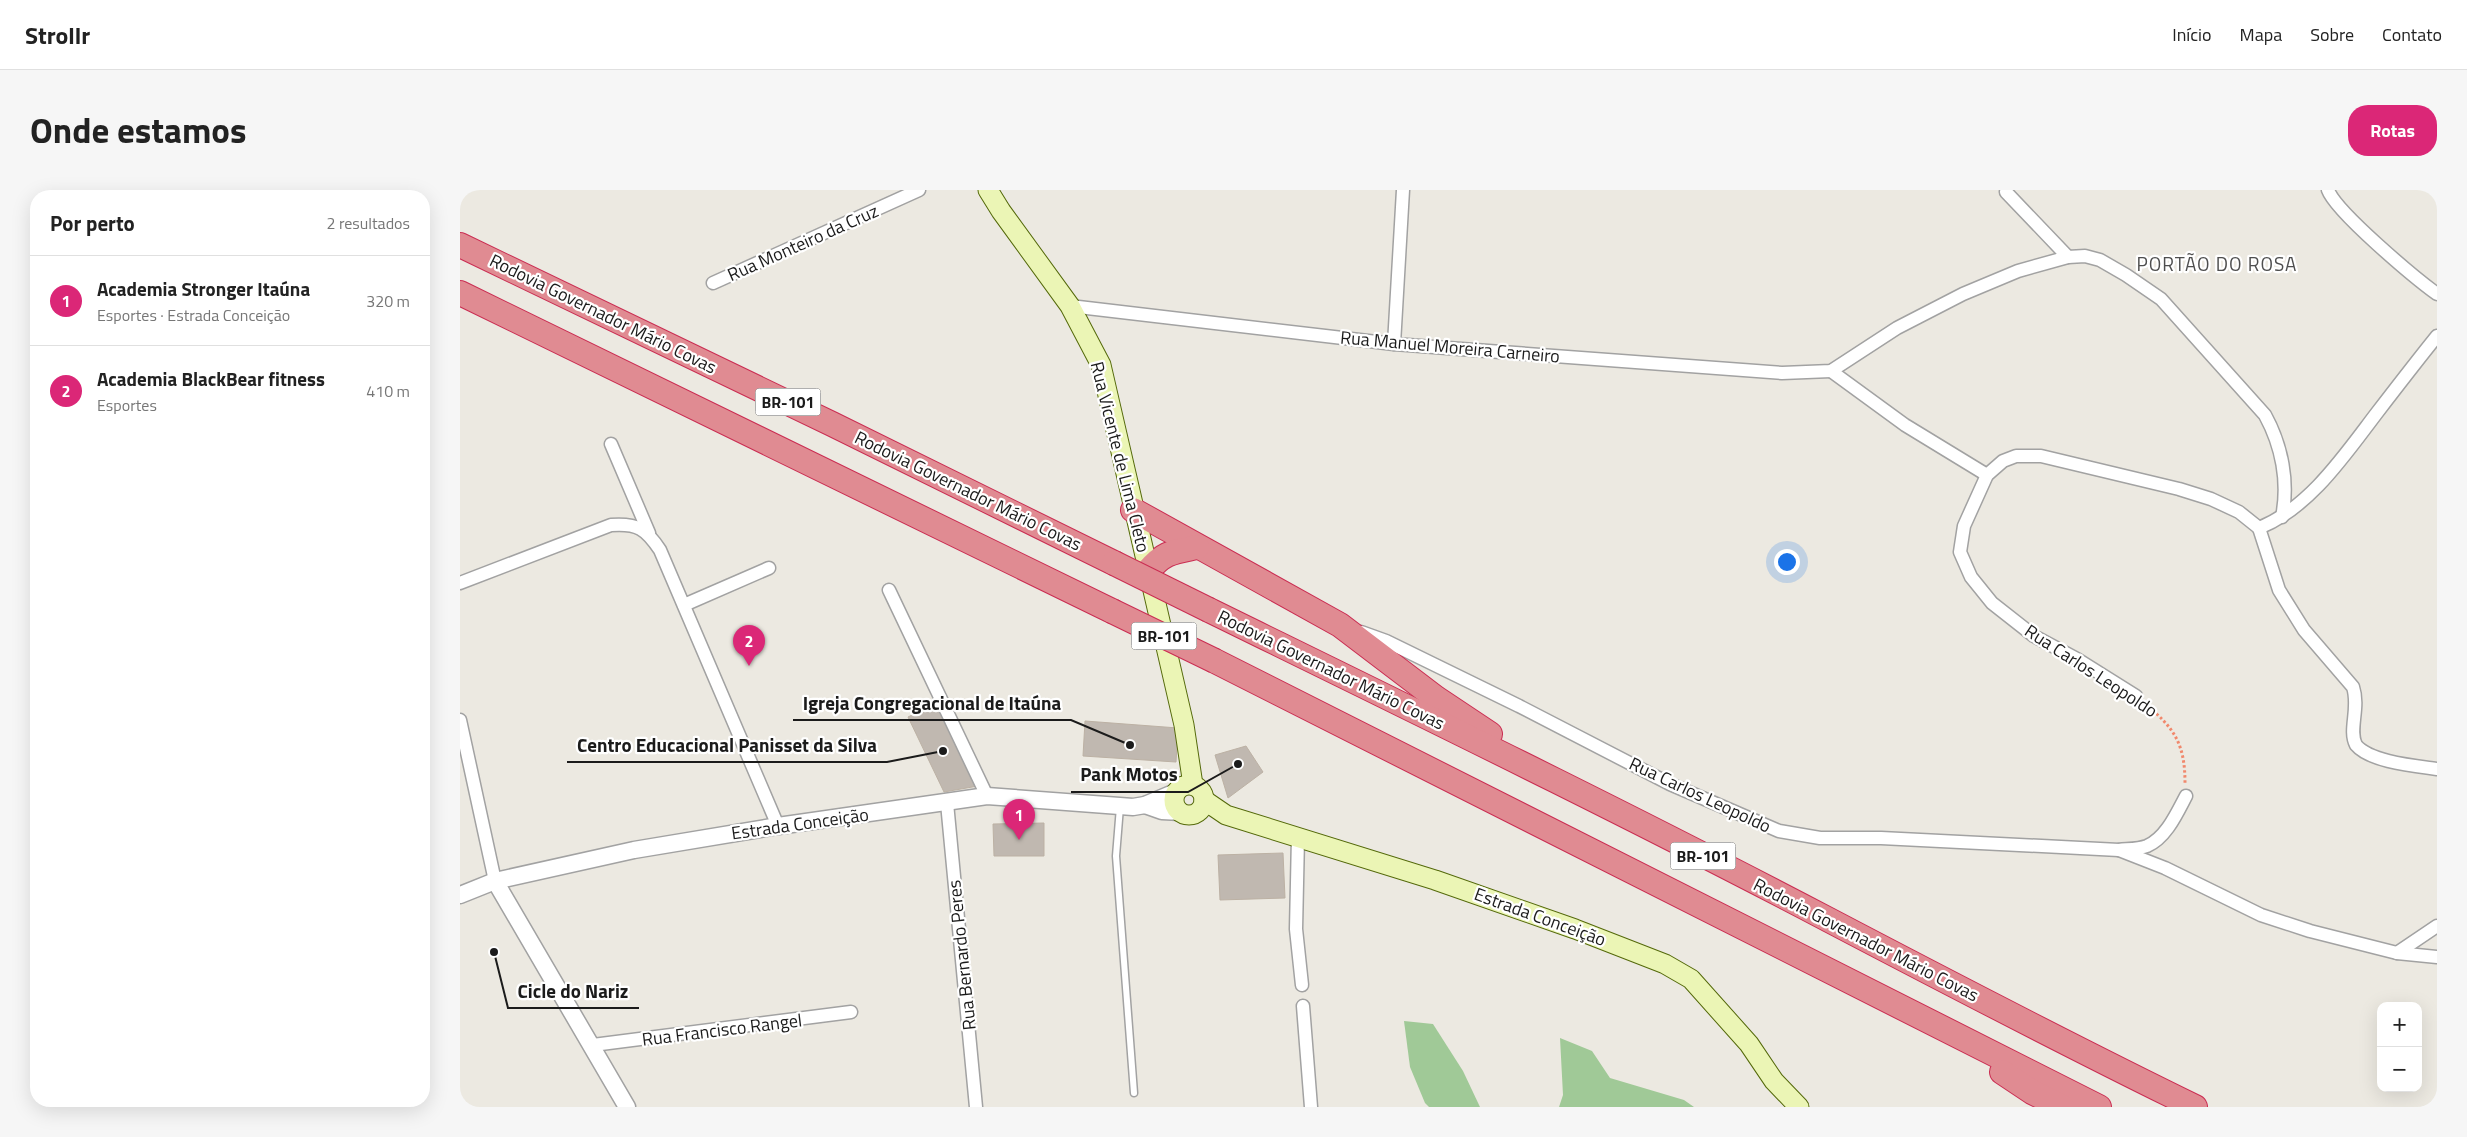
<!DOCTYPE html>
<html lang="pt">
<meta charset="utf-8">
<style>
:root{--surface:#fff;--page:#f6f6f6;--text:#222;--muted:#767676;--line:#e0e0e0;--accent:#db2777}
body{margin:0;font-family:"Titillium Web",sans-serif;background:var(--page);color:var(--text)}
.controls{position:absolute;right:15px;bottom:15px;display:grid;overflow:hidden;border-radius:10px;box-shadow:0 5px 20px #0002}
.controls button{width:45px;height:45px;display:grid;place-items:center;padding:0;border:0;border-bottom:1px solid var(--line);background:var(--surface);color:var(--text);font:25px sans-serif}
.you{position:absolute;left:1326px;top:371px;width:18px;height:18px;margin:-12px;border:4px solid #fff;border-radius:50%;background:#1a73e8;box-shadow:0 0 0 8px #1a73e833}
.badge{display:grid;place-items:center;width:32px;height:32px;border-radius:50%;background:var(--accent);color:#fff;font-size:16px;font-weight:700}
.pin{position:absolute;translate:-50% -41px;filter:drop-shadow(0 1px 2px #0008)}
.pin::after{content:'';position:absolute;top:26px;width:18px;height:15px;background:inherit;clip-path:polygon(0 0,100% 0,50% 100%)}
.list{margin:0;padding:0;list-style:none}
h2{display:flex;justify-content:space-between;align-items:center;height:65px;margin:0;padding:0 20px;font-size:21px}
h2 small{font-size:16px;font-weight:400;color:var(--muted)}
.list li{display:grid;grid-template-columns:32px 1fr auto;gap:15px;align-items:center;box-sizing:border-box;height:90px;padding:0 20px;border-top:1px solid var(--line)}
.list b{display:block;font-size:19px;white-space:nowrap}
.list p{margin:0;font-size:16px;white-space:nowrap;color:var(--muted)}
.list em{font-size:16px;font-style:normal;color:var(--muted)}
.map{position:relative;flex:none;width:1977px;height:917px;overflow:hidden;border-radius:20px}
header{display:flex;align-items:center;gap:30px;box-sizing:border-box;height:70px;padding:0 25px;background:var(--surface);border-bottom:1px solid var(--line)}
header strong{font-size:24px}
nav{display:flex;gap:28px;margin-inline-start:auto;font-size:18px}
.intro{display:flex;align-items:center;justify-content:space-between;box-sizing:border-box;height:120px;padding:0 30px}
h1{margin:0;font-size:35px}
.button{padding:12px 22px;border-radius:20px;background:var(--accent);color:#fff;font-size:18px;font-weight:700}
main{display:flex;gap:30px;padding:0 30px}
aside{flex:1;background:var(--surface);border-radius:20px;box-shadow:0 5px 20px #0002}
.map>svg:first-child{display:block}
.forest{fill:#a0c997}
.building{fill:#c0b8b0;stroke:#bcb1a4}
.lines{fill:none;stroke-linecap:round;stroke-linejoin:round}
.service-casing{stroke:#a2a2a2;stroke-width:9}
.minor-casing{stroke:#a2a2a2;stroke-width:15}
.tertiary-casing{stroke:#a2a2a2;stroke-width:19}
.secondary-casing{stroke:#54690a;stroke-width:21}
.motorway-casing{stroke:#ca2d52;stroke-width:26}
.path{stroke:#f1886c;stroke-width:3;stroke-dasharray:2.5 2.5;stroke-linecap:butt}
.service{stroke:#fff;stroke-width:6}
.minor{stroke:#fff;stroke-width:12}
.tertiary{stroke:#fff;stroke-width:16}
.secondary{stroke:#ebf5b5;stroke-width:19}
.motorway{stroke:#e08b92;stroke-width:24}
.motorway-bridge-casing{stroke:#ca2d52;stroke-width:26;stroke-linecap:butt}
.motorway-bridge{stroke:#e08b92;stroke-width:24}
.labels{text-anchor:middle;stroke-width:4.5;stroke-linejoin:round;paint-order:stroke}
.shield{fill:#fff;stroke:#5f5f5f;stroke-width:1}
.shield-label{font-size:16px;font-weight:bold;fill:#1b1b1b}
.street-label{font-size:18px;fill:#1b1b1b;stroke:#fff}
.neighbourhood-label{font-size:19px;letter-spacing:1px;fill:#4e4e4e;stroke:#fff}
.leader{fill:none;stroke:#1b1b1b;stroke-width:2}
.callout-dot{fill:#1b1b1b;stroke:#fff;stroke-width:2}
.callout-label{font-size:19px;text-anchor:middle;font-weight:bold;fill:#1b1b1b;stroke:#fff;stroke-width:4.5;stroke-linejoin:round;paint-order:stroke}
</style>
<header>
<strong>Strollr</strong>
<nav><a>Início</a><a>Mapa</a><a>Sobre</a><a>Contato</a></nav>
</header>
<div class="intro"><h1>Onde estamos</h1><a class="button">Rotas</a></div>
<main>
<aside>
<h2>Por perto<small>2 resultados</small></h2>
<ul class="list">
<li><span class="badge">1</span><div><b>Academia Stronger Itaúna</b><p>Esportes · Estrada Conceição</p></div><em>320 m</em></li>
<li><span class="badge">2</span><div><b>Academia BlackBear fitness</b><p>Esportes</p></div><em>410 m</em></li>
</ul>
</aside>
<div class="map">
<svg width="1977" height="917" viewBox="0 0 1977 917">
<rect width="100%" height="100%" fill="#ece9e1"/>
<g class="forest">
<polygon points="944,831 973,834 1003,881 1020,917 969,917 965,913 950,877"/>
<polygon points="1100,848 1132,861 1150,888 1224,910 1234,917 1099,917 1103,905"/>
</g>
<g class="building">
<polygon points="478,513 518,596 484,602 448,527"/>
<polygon points="625,531 718,538 716,572 623,566"/>
<polygon points="786,556 803,582 768,608 755,565"/>
<polygon points="584,633 584,666 534,666 533,634"/>
<polygon points="823,663 825,708 760,710 758,665"/>
</g>
<g class="lines">
<g class="service-casing">
<polyline id="service" points="660,617 656,666 674,903"/>
</g>
<g class="minor-casing">
<g id="minor">
<path d="M1868 0C1876 22 1955 88 1977 104"/>
<polyline points="1546,2 1608,67"/>
<polyline points="253,93 459,0"/>
<path d="M610 116 934 154 1322 183 1371 181 1437 138 1503 104 1558 81 1608 67 1625 66 1640 70 1666 85 1701 109 1805 225C1822 256 1829 292 1822 327"/>
<polyline points="934,154 943,0"/>
<polyline points="1371,181 1445,235 1527,285"/>
<polyline points="151,254 189,343"/>
<path d="M1799 338 1819 400 1844 440 1893 497C1900 518 1888 540 1896 555 1910 572 1956 576 1977 579"/>
<path d="M1799 338C1849 318 1884 266 1916 224 1936 198 1956 172 1977 146"/>
<path d="M0 393 151 335C178 333 186 339 200 360L318 636"/>
<polyline points="429,400 527,606"/>
<polyline points="224,415 309,378"/>
<path d="M901 442 926 451 1059 516 1210 594 1319 641 1360 648H1421L1659 660C1668 659 1679 659 1687 656 1706 648 1717 623 1726 606"/>
<polyline points="1676,506 1617,469 1574,446 1532,413 1511,387 1500,362 1504,336 1527,285 1543,271 1556,266 1581,266 1719,299 1751,309 1779,322 1799,338"/>
<polyline points="0,530 35,691"/>
<polyline points="487,613 516,917"/>
<polyline points="838,647 836,739 842,795"/>
<polyline points="1659,660 1705,678 1801,725 1850,741 1937,763 1977,767"/>
<polyline points="1937,763 1977,736"/>
<polyline points="843,816 851,917"/>
<polyline points="133,855 391,822"/>
</g>
</g>
<g class="tertiary-casing">
<g id="tertiary">
<polyline points="685,615 702,621 721,622"/>
<polyline points="35,691 167,917"/>
<polyline points="0,705 35,691 174,660 318,636 527,606 673,617 685,615 716,602"/>
</g>
</g>
<g class="secondary-casing">
<g id="secondary">
<polyline points="528,0 541,21 610,116 641,175 724,535 733,595"/>
<circle cx="729" cy="610" r="15"/>
<polyline points="744,610 766,625 975,690 1115,739 1205,774 1231,789 1289,854 1314,891 1339,917"/>
</g>
</g>
<g class="motorway-casing">
<g id="motorway">
<polyline points="0,55 372,234 654,373"/>
<polyline points="0,103 652,421"/>
<polyline points="673,320 880,435 976,508 1030,544"/>
<path d="M688 381C704 362 713 362 737 357"/>
<path d="M749 420C957 522 1165 623 1369 730 1491 794 1612 857 1735 917"/>
<polyline points="755,471 1639,917"/>
<polyline points="1542,882 1572,902 1602,917"/>
</g>
</g>
<path class="path" d="M1685 514C1715 538 1725 555 1725 593"/>
<use href="#service" class="service"/>
<use href="#minor" class="minor"/>
<use href="#tertiary" class="tertiary"/>
<use href="#secondary" class="secondary"/>
<use href="#motorway" class="motorway"/>
<g class="motorway-bridge-casing">
<g id="motorway-bridge">
<polyline points="654,373 749,420"/>
<polyline points="652,421 755,471"/>
</g>
</g>
<use href="#motorway-bridge" class="motorway-bridge"/>
</g>
<g class="labels">
<g class="shield">
<rect x="295.5" y="198.5" width="65" height="27" rx="4"/>
<rect x="671.5" y="432.5" width="65" height="27" rx="4"/>
<rect x="1210.5" y="652.5" width="65" height="27" rx="4"/>
</g>
<g class="shield-label">
<text x="328" y="218">BR-101</text>
<text x="704" y="452">BR-101</text>
<text x="1243" y="672">BR-101</text>
</g>
<g class="street-label">
<text transform="translate(343 53) rotate(-24)" y="6">Rua Monteiro da Cruz</text>
<text transform="translate(143 124) rotate(26)" y="6">Rodovia Governador Mário Covas</text>
<text transform="translate(990 157) rotate(5)" y="6">Rua Manuel Moreira Carneiro</text>
<text transform="translate(660 267) rotate(76)" y="6">Rua Vicente de Lima Cleto</text>
<text transform="translate(508 301) rotate(26)" y="6">Rodovia Governador Mário Covas</text>
<text transform="translate(871 480) rotate(26)" y="6">Rodovia Governador Mário Covas</text>
<text transform="translate(1631 481) rotate(33)" y="6">Rua Carlos Leopoldo</text>
<text transform="translate(1240 605) rotate(25)" y="6">Rua Carlos Leopoldo</text>
<text transform="translate(340 634) rotate(-8)" y="6">Estrada Conceição</text>
<text transform="translate(1080 727) rotate(20)" y="6">Estrada Conceição</text>
<text transform="translate(1406 750) rotate(27)" y="6">Rodovia Governador Mário Covas</text>
<text transform="translate(502 765) rotate(-96)" y="6">Rua Bernardo Peres</text>
<text transform="translate(262 840) rotate(-7)" y="6">Rua Francisco Rangel</text>
</g>
<g class="neighbourhood-label">
<text x="1757" y="81">PORTÃO DO ROSA</text>
</g>
</g>
<path class="leader" d="M670 555L611 530H333M483 561L427 572H107M778 574L728 602H611M34 762L48 818H179"/>
<g class="callout-dot">
<circle cx="670" cy="555" r="5"/>
<circle cx="483" cy="561" r="5"/>
<circle cx="778" cy="574" r="5"/>
<circle cx="34" cy="762" r="5"/>
</g>
<g class="callout-label">
<text x="472" y="520">Igreja Congregacional de Itaúna</text>
<text x="267" y="562">Centro Educacional Panisset da Silva</text>
<text x="669" y="591">Pank Motos</text>
<text x="113" y="808">Cicle do Nariz</text>
</g>
</svg>
<div class="controls">
<button>+</button>
<button>−</button>
</div>
<div class="you"></div>
<div class="pin badge" style="left:559px;top:650px">1</div>
<div class="pin badge" style="left:289px;top:476px">2</div>
</div>
</main>
